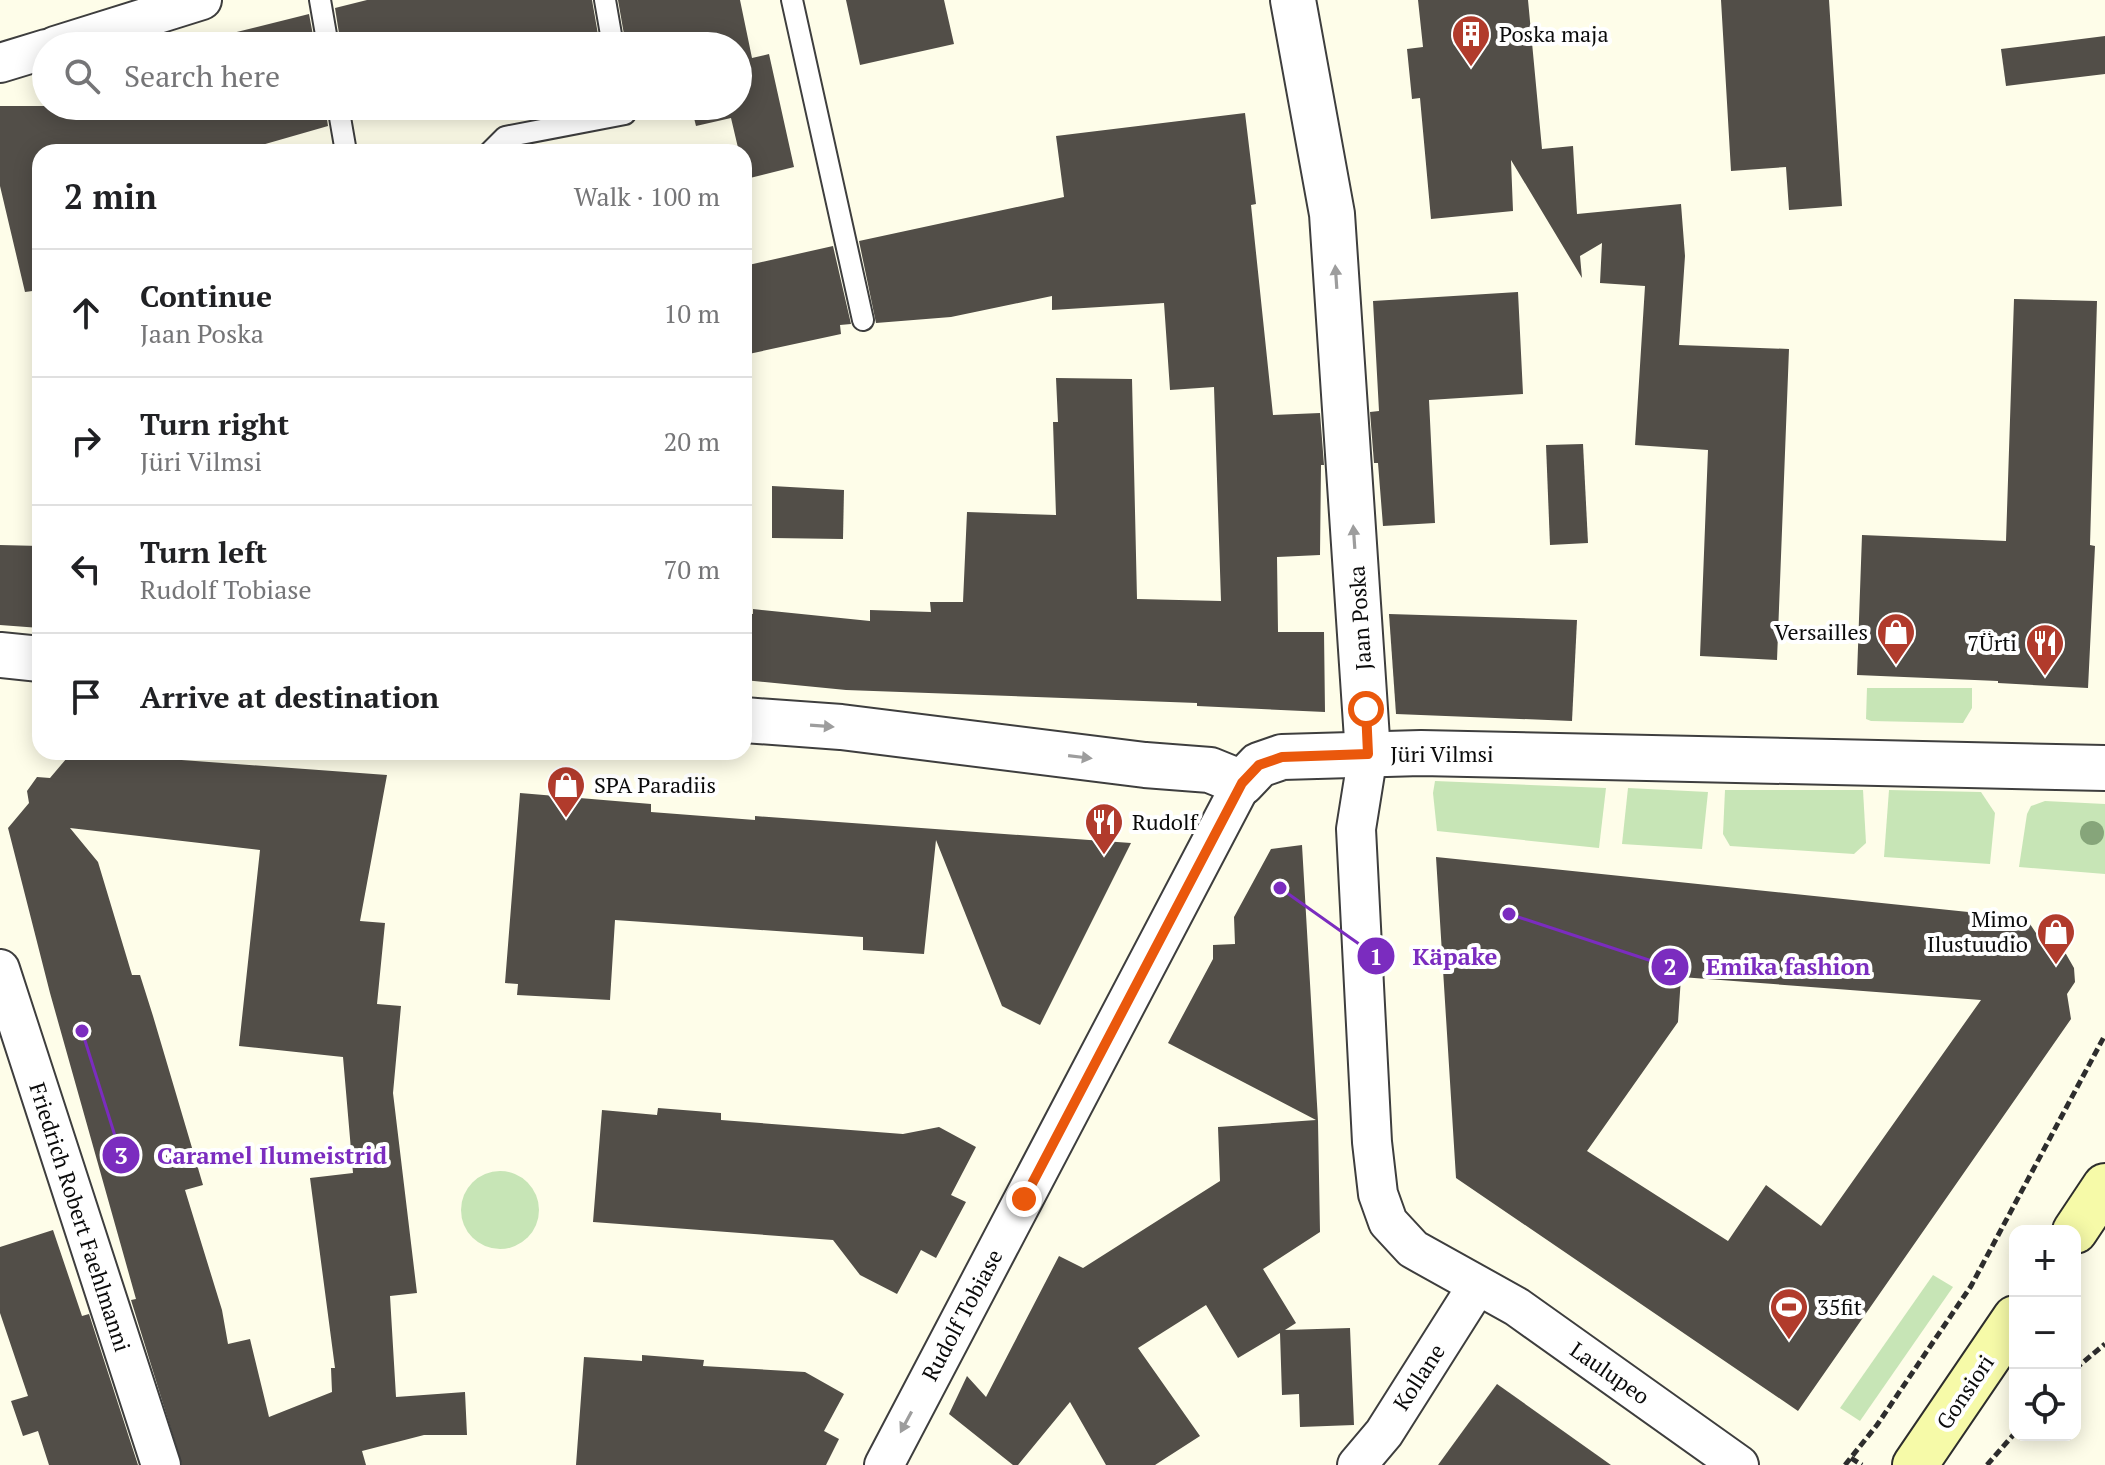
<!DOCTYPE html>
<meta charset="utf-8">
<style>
:root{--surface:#fff;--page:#f6f6f6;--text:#202124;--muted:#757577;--line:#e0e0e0}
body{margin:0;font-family:"PT Serif",serif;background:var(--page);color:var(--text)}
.controls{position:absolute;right:24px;bottom:24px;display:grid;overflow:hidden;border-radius:16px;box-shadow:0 4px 20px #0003}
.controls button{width:72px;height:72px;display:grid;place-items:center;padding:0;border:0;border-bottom:2px solid var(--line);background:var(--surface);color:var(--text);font:40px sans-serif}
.stop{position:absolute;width:24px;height:24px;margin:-18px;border:6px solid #ea580c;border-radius:50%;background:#fff}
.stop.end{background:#ea580c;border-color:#fff;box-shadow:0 2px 8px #0008}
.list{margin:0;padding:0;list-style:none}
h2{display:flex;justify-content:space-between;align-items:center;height:104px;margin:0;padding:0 32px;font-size:34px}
h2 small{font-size:26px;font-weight:400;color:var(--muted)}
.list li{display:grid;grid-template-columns:52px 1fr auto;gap:24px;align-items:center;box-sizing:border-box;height:128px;padding:0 32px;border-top:2px solid var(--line)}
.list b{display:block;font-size:30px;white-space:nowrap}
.list p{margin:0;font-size:26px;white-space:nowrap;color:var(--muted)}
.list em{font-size:26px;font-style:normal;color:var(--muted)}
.icon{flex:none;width:44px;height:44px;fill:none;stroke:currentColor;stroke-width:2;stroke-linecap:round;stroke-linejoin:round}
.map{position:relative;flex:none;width:2105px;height:1465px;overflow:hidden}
.search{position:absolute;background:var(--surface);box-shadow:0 4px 20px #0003;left:32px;top:32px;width:720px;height:88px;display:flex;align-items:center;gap:20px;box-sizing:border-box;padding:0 28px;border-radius:44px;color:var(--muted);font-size:30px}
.panel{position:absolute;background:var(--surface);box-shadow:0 4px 20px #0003;left:32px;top:144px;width:720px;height:616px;border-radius:24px}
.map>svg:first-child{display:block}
.green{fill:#c7e5b6}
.building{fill:#524e48;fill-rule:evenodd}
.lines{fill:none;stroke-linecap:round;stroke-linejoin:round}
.service-casing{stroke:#3e3e3e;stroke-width:24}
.minor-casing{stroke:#3e3e3e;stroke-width:42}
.tertiary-casing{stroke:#3e3e3e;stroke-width:48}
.secondary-casing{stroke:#2d2d2d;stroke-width:48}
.path{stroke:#2d2d2d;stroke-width:5;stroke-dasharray:8 4;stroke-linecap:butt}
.service{stroke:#fff;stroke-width:20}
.minor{stroke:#fff;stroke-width:38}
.tertiary{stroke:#fff;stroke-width:44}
.secondary{stroke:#f6faa8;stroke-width:44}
.tree{fill:#86a57a}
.oneway{fill:#9d9d9d}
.route{stroke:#ea580c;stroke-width:10}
.labels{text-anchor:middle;stroke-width:8;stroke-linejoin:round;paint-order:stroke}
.poi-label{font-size:22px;fill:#0b0b0b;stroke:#fff;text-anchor:start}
.street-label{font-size:22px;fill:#0b0b0b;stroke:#fff}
.leader{fill:none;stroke:#7b2cbf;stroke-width:3}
.callout-dot{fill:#7b2cbf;stroke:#fff;stroke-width:3}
.mark-label{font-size:24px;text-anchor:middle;font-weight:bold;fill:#fff}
.callout-label{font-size:24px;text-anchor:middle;font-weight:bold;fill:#7b2cbf;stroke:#fff;stroke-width:8;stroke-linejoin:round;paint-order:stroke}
</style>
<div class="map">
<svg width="2105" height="1465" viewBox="0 0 2105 1465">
<rect width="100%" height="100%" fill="#fefde9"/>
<g class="green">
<polygon points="1867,688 1972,688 1972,708 1963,723 1871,721 1866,719"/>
<polygon points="1435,781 1606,788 1599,848 1437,831 1433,793"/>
<polygon points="1628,788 1708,792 1702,849 1622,844"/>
<polygon points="1725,790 1863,790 1866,843 1854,854 1730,846 1723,834"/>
<polygon points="1889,790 1981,792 1995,813 1990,864 1884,857"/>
<polygon points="2045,801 2105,804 2105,874 2019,867 2027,814 2031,806"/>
<circle cx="500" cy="1210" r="39"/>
<polygon points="1933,1275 1953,1287 1860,1421 1840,1408"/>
</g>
<g class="building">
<polygon points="367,0 592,0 600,46 341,46 335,8"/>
<polygon points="618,0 740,0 752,58 769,54 794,167 746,179 744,152 739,152 731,118 696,126 691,106 738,106 738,46 626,46"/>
<polygon points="846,0 944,0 954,44 860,65"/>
<polygon points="1418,0 1528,0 1542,149 1573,146 1577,214 1681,204 1685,256 1679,345 1789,349 1777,660 1700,656 1708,450 1635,445 1645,286 1600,283 1602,243 1580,256 1582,278 1511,160 1513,211 1431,219 1420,98 1412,99 1407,49 1423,47"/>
<polygon points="1721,0 1829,0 1842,206 1789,210 1786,167 1731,171"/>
<polygon points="309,14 315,46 188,46 188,44"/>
<polygon points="2105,36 2105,74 2006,86 2001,49"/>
<polygon points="0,106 325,106 328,126 237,152 40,152 40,290 25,292 0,186"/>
<polygon points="351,106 401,106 354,119"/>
<polygon points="646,106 689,106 648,116"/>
<polygon points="1245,113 1256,204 1251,205 1273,415 1320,413 1324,465 1321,465 1320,555 1277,557 1278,632 1324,632 1325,712 1197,706 1197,703 846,690 744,680 744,613 753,614 753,609 870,621 870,610 931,612 930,602 963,602 967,512 1056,515 1053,422 1058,422 1056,378 1132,379 1137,599 1221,601 1214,387 1170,390 1164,303 1052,310 1052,296 951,317 876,323 859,241 1064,197 1056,136"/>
<polygon points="833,246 851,324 840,325 841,334 744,355 744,266"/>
<polygon points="1518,292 1523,394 1429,400 1435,523 1383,526 1378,463 1374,463 1370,412 1379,411 1373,301"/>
<polygon points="2014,299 2097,301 2090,545 2095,546 2088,688 1998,683 1998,681 1857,675 1862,535 2006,541"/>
<polygon points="1583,444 1588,543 1550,545 1546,445"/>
<polygon points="772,486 844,490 843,539 772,538"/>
<polygon points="0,545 40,546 40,628 0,625"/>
<polygon points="1389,614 1577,620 1572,721 1396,714"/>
<path d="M72 752 387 775 360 921 385 923 377 1004 401 1006 393 1093 417 1293 390 1296 396 1397 465 1392 467 1435H424L362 1451 366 1465H182L131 1300 136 1299 50 993 8 828 29 803 27 791 37 777 50 778ZM70 828 260 850 239 1046 343 1057 353 1173 310 1178 335 1368H331L332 1392 269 1417 250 1339 228 1344 222 1310 185 1190 203 1185 153 1016 140 975H132L98 862Z"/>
<polygon points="520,793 651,804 651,812 755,820 755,816 1131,843 1040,1025 1002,1006 936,840 924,954 863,950 863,937 615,920 610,1000 517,995 518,984 505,983"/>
<polygon points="1302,845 1318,1121 1320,1232 1263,1269 1296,1323 1285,1330 1350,1328 1354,1425 1300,1427 1299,1394 1282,1395 1280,1333 1238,1358 1206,1305 1138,1348 1200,1436 1155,1465 1106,1465 1070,1402 1018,1465 1013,1465 949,1414 967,1376 986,1397 1059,1256 1083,1268 1220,1181 1218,1127 1316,1120 1168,1043 1213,959 1213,945 1235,944 1234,917 1271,849"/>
<path d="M1436 857 2026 918 2042 942 2054 944 2066 954 2074 968 2075 982 2067 994 2071 1019 1798 1411 1456 1178ZM1681 977 1981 1000 1821 1226 1766 1185 1728 1241 1587 1151 1678 1022Z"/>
<polygon points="658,1108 721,1113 721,1120 903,1134 939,1127 976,1147 951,1195 966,1202 936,1258 921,1250 897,1294 860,1275 833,1240 593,1222 602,1110 657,1115"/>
<polygon points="53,1230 82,1316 89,1314 138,1465 49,1465 38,1431 23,1436 11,1401 28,1396 0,1313 0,1247"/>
<polygon points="642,1355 704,1360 703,1366 805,1372 844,1394 824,1431 839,1439 826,1465 576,1465 584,1357 642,1361"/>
<polygon points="1497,1384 1611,1465 1438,1465"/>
</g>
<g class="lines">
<g class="service-casing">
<g id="service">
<polyline points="320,0 328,46"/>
<polyline points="605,0 613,46"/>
<polyline points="792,0 863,320"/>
<polyline points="338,106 346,152"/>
<polyline points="490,152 505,137 625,114 623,106"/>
</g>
</g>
<g class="minor-casing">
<g id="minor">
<polyline points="55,46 202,0"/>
<polyline points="0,63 46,49"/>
<polyline points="1368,754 1356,829 1372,1142 1378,1194 1388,1222 1413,1249 1517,1307 1739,1465"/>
<polyline points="0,969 161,1465"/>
<polyline points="884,1465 1242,783"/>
<polyline points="1357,1465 1384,1433 1477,1286"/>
</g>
</g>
<g class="tertiary-casing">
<g id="tertiary">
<polyline points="1293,0 1332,214 1368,754"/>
<polyline points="0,655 40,659"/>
<polyline points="744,720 841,727 1145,765 1210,770 1242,783 1259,765 1282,757 1421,753 2105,768"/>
</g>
</g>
<g class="secondary-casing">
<g id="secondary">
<polyline points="2075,1231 2105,1186"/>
<polyline points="1915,1465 2015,1318"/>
</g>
</g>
<g class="path">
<polyline points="2075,1369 2105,1344"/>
<polyline points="1851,1458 1862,1465"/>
<polyline points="1845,1465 1877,1425 1971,1286 2105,1035"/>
<polyline points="1987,1465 2015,1433"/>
</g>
<use href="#service" class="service"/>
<use href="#minor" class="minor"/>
<use href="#tertiary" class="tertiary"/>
<use href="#secondary" class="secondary"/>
</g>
<circle class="tree" cx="2092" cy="833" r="12"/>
<defs><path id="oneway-solid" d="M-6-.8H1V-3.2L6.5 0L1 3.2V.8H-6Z" transform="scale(2)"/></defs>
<g class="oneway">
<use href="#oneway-solid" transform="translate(1336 277) rotate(-94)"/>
<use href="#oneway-solid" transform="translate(1354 537) rotate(-94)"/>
<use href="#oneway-solid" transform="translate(822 726) rotate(4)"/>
<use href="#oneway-solid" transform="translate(1080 757) rotate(7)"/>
<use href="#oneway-solid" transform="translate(906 1422) rotate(118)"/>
</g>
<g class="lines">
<polyline class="route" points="1024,1199 1242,783 1259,765 1282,757 1368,754 1366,709"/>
</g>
<defs>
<g id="building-pin" transform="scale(2)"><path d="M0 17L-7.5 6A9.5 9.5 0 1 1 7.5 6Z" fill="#b13b2c" stroke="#fff"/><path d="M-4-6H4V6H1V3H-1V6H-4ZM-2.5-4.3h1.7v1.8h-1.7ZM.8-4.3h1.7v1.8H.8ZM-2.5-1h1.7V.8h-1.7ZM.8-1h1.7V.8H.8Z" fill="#fff"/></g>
<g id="shop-pin" transform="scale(2)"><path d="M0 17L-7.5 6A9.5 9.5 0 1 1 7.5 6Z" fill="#b13b2c" stroke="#fff"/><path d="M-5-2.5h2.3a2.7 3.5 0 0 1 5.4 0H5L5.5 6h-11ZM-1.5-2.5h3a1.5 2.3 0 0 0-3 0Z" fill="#fff"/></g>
<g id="restaurant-pin" transform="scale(2)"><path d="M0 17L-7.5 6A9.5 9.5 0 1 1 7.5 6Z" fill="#b13b2c" stroke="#fff"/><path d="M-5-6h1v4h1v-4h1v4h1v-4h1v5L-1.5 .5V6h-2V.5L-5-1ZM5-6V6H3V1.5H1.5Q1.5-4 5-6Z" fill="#fff"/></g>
<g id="stadium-pin" transform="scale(2)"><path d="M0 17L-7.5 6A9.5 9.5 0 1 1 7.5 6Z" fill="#b13b2c" stroke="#fff"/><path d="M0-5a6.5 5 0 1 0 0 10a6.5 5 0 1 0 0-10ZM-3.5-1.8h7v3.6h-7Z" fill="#fff"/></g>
</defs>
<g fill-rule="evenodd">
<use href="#building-pin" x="1471" y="34"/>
<use href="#shop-pin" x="1896" y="632"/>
<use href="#restaurant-pin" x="2045" y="643"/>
<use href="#shop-pin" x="566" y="785"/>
<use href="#restaurant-pin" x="1104" y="822"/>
<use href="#shop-pin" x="2056" y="932"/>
<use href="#stadium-pin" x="1789" y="1307"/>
</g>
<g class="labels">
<g class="poi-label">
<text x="1499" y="42">Poska maja</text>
<text x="1868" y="640" text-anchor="end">Versailles</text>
<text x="2017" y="651" text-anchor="end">7Ürti</text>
<text x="594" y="793">SPA Paradiis</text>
<text x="1132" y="830">Rudolf</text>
<text x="2028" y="927" text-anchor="end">Mimo<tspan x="2028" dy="25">Ilustuudio</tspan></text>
<text x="1817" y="1315">35fit</text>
</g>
<g class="street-label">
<text transform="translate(1360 618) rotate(-94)" y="8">Jaan Poska</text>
<text x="1442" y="762">Jüri Vilmsi</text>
<text transform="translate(80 1217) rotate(72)" y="8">Friedrich Robert Faehlmanni</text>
<text transform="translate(962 1315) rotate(-62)" y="8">Rudolf Tobiase</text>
<text transform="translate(1610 1373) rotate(35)" y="8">Laulupeo</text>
<text transform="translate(1419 1377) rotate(-57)" y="8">Kollane</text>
<text transform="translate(1965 1392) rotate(-56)" y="8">Gonsiori</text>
</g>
</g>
<path class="leader" d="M1280 888L1376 956M1509 914L1670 967M82 1031L121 1155"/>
<g class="callout-dot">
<circle cx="1280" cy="888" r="8"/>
<circle cx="1509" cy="914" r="8"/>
<circle cx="82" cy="1031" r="8"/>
<circle cx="1376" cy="956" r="20"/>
<circle cx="1670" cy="967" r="20"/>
<circle cx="121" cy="1155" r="20"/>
</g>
<g class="mark-label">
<text x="1376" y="965">1</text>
<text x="1670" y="975">2</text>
<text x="121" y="1164">3</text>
</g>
<g class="callout-label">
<text x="1455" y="965">Käpake</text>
<text x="1788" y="975">Emika fashion</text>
<text x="272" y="1164">Caramel Ilumeistrid</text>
</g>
</svg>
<div class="controls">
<button>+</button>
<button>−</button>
<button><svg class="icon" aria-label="locate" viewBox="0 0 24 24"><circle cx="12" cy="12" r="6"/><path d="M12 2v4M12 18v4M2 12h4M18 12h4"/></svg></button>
</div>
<div class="stop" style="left:1366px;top:709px"></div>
<div class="stop end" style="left:1024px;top:1199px"></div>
<div class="search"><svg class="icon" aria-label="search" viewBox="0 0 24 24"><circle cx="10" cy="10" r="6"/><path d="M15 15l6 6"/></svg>Search here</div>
<section class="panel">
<h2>2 min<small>Walk · 100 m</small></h2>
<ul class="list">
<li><svg class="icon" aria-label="ahead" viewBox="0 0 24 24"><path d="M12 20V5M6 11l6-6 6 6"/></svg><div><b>Continue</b><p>Jaan Poska</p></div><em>10 m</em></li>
<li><svg class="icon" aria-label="right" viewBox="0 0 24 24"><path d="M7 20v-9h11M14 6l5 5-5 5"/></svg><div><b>Turn right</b><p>Jüri Vilmsi</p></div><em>20 m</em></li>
<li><svg class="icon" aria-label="left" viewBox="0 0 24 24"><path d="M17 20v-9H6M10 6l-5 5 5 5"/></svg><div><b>Turn left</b><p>Rudolf Tobiase</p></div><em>70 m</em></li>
<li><svg class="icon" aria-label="arrive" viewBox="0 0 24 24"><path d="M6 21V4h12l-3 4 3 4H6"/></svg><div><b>Arrive at destination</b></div></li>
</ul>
</section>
</div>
